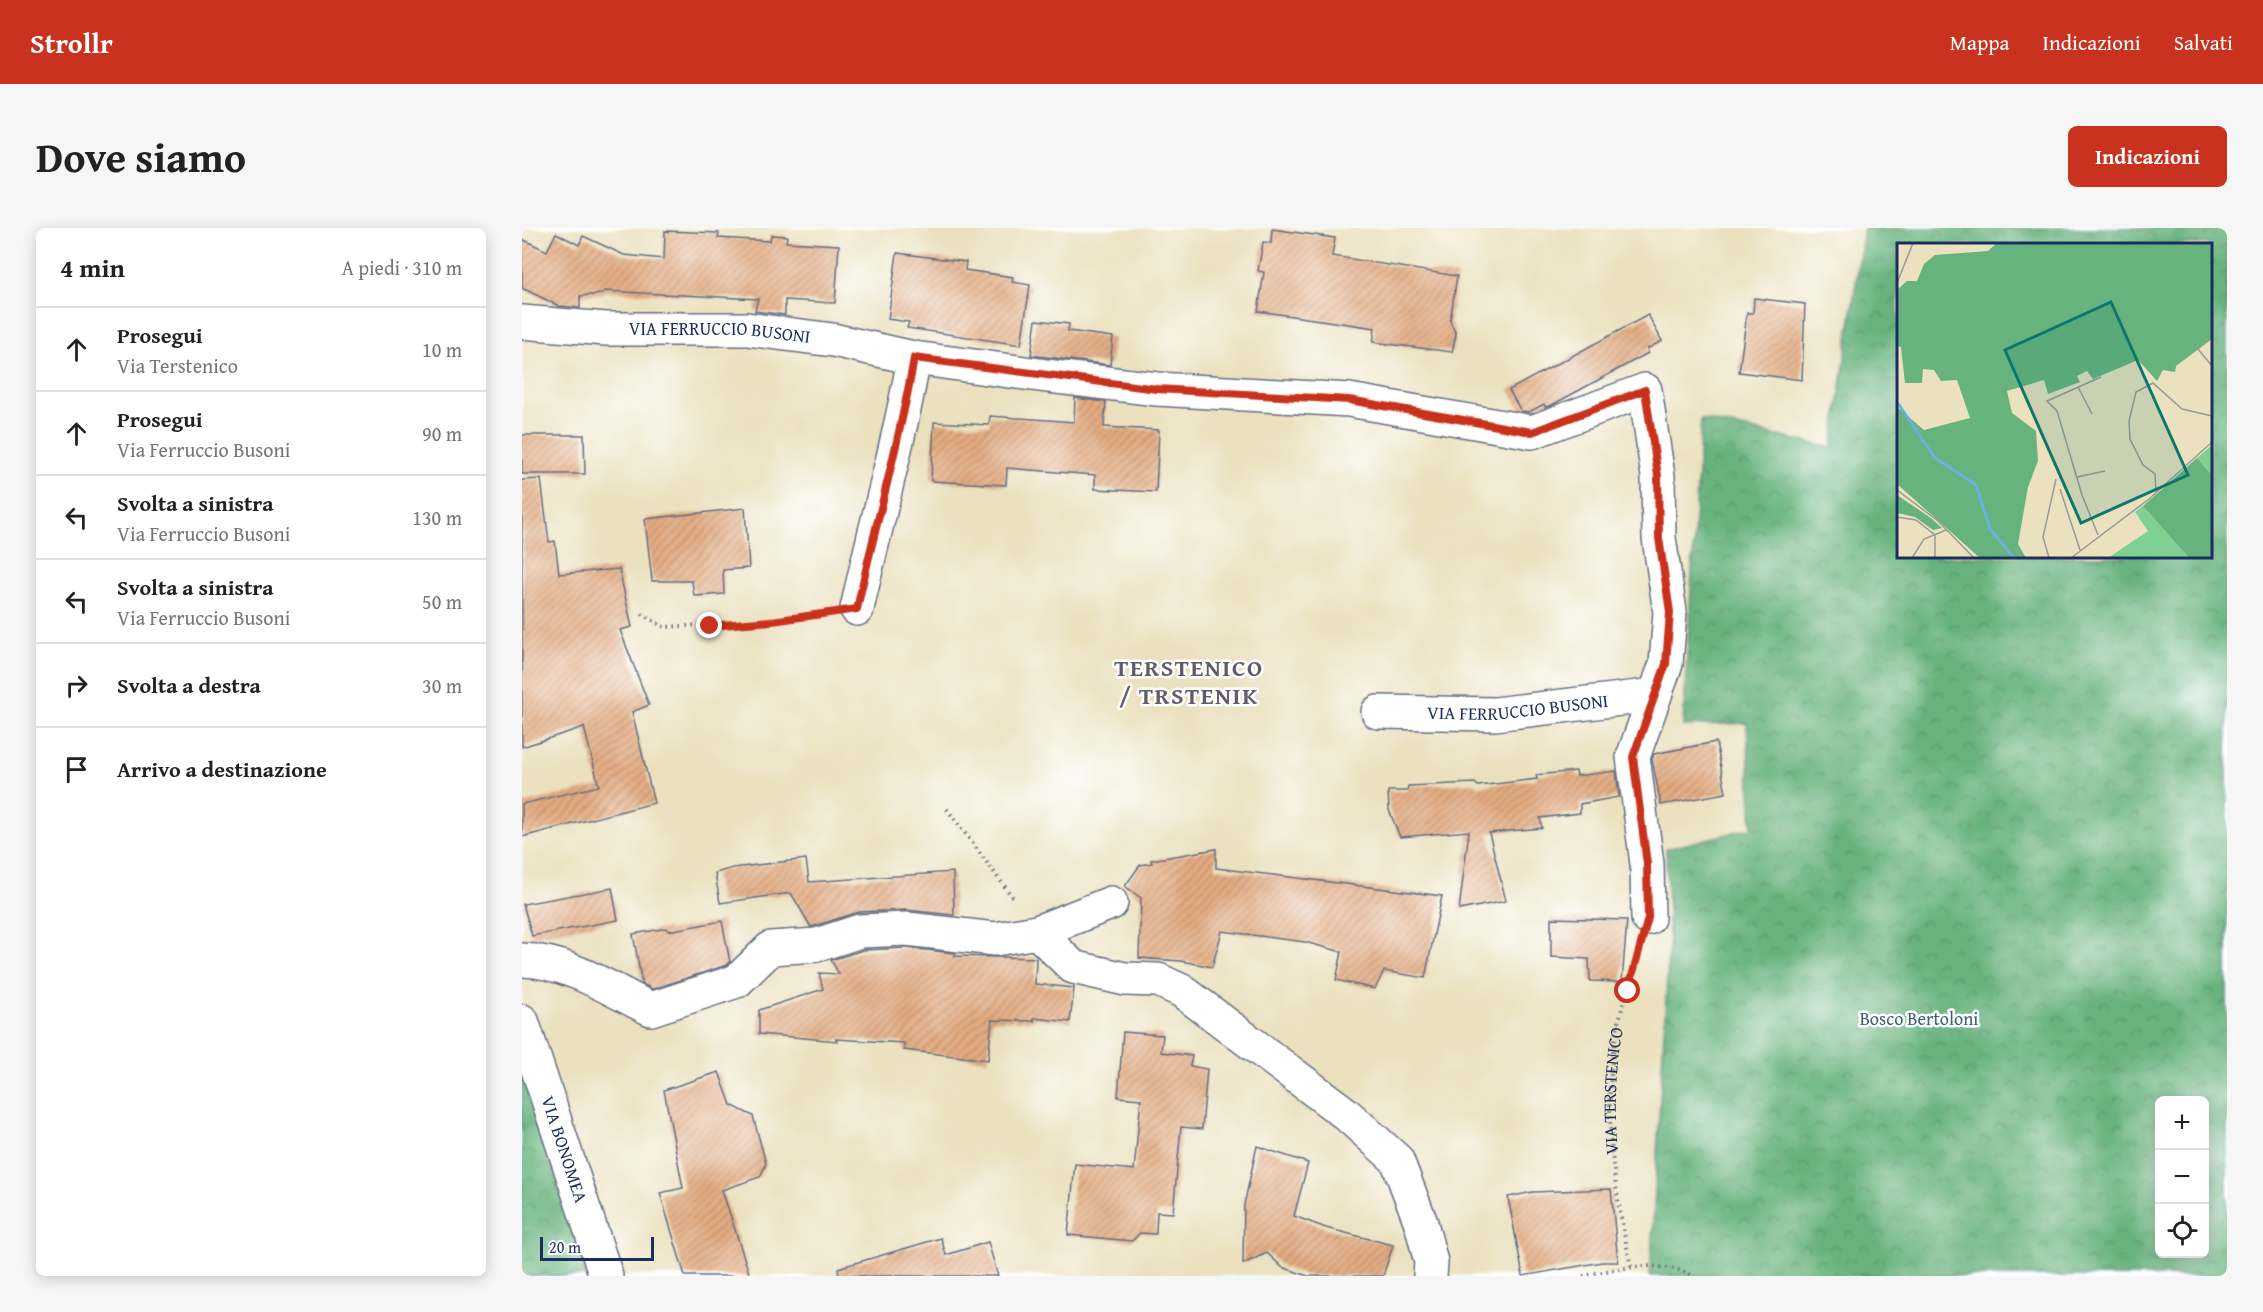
<!DOCTYPE html>
<html lang="it">
<meta charset="utf-8">
<style>
:root{--surface:#fff;--page:#f6f6f6;--text:#222;--muted:#767676;--line:#e0e0e0;--accent:#c8321e}
body{margin:0;font-family:"Gentium Book Plus",serif;background:var(--page);color:var(--text)}
.controls{position:absolute;right:18px;bottom:18px;display:grid;overflow:hidden;border-radius:9px;box-shadow:0 3px 15px #0003}
.controls button{width:54px;height:54px;display:grid;place-items:center;padding:0;border:0;border-bottom:2px solid var(--line);background:var(--surface);color:var(--text);font:30px sans-serif}
.scale{position:absolute;left:18px;bottom:15px;width:114px;box-sizing:border-box;padding-left:6px;border:3px solid #1b2f5e;border-top:0;font-size:16px;line-height:21px;white-space:nowrap;color:#1b2f5e;-webkit-text-stroke:4px #fff;paint-order:stroke}
.stop{position:absolute;width:18px;height:18px;margin:-14px;border:4px solid #c8321e;border-radius:50%;background:#fff}
.stop.end{background:#c8321e;border-color:#fff;box-shadow:0 2px 6px #0008}
.list{margin:0;padding:0;list-style:none}
h2{display:flex;justify-content:space-between;align-items:center;height:78px;margin:0;padding:0 24px;font-size:26px}
h2 small{font-size:20px;font-weight:400;color:var(--muted)}
.list li{display:grid;grid-template-columns:39px 1fr auto;gap:18px;align-items:center;box-sizing:border-box;height:84px;padding:0 24px;border-top:2px solid var(--line)}
.list b{display:block;font-size:22px;white-space:nowrap}
.list p{margin:0;font-size:20px;white-space:nowrap;color:var(--muted)}
.list em{font-size:20px;font-style:normal;color:var(--muted)}
.icon{flex:none;width:33px;height:33px;fill:none;stroke:currentColor;stroke-width:2;stroke-linecap:round;stroke-linejoin:round}
.map{position:relative;flex:none;width:1705px;height:1048px;overflow:hidden;border-radius:9px}
header{display:flex;align-items:center;gap:36px;box-sizing:border-box;height:84px;padding:0 30px;background:var(--accent);color:#fff}
header strong{font-size:28px}
nav{display:flex;gap:33px;margin-inline-start:auto;font-size:21px}
.intro{display:flex;align-items:center;justify-content:space-between;box-sizing:border-box;height:144px;padding:0 36px}
h1{margin:0;font-size:42px}
.button{padding:15px 27px;border-radius:9px;background:var(--accent);color:#fff;font-size:21px;font-weight:700}
main{display:flex;gap:36px;padding:0 36px}
aside{flex:1;background:var(--surface);border-radius:9px;box-shadow:0 3px 15px #0003}
.map>svg:first-child{display:block}
.forest{fill:url(#forest-crowns);stroke:#41716e;stroke-width:1.5;fill-rule:evenodd}
.building{fill:url(#building-hatch)}
.lines{fill:none;stroke-linecap:round;stroke-linejoin:round}
.minor-casing{stroke:#646d80;stroke-width:36}
.path{stroke:#646d80;stroke-width:4;stroke-dasharray:1.5 4.5;stroke-linecap:butt}
.minor{stroke:#fff;stroke-width:33}
.route{stroke:#c8321e;stroke-width:8}
.labels{text-anchor:middle;stroke-width:5;stroke-linejoin:round;paint-order:stroke}
.street-label{font-size:18px;fill:#1b2f5e;stroke:#fff}
.park-label{font-size:18px;fill:#39606e;stroke:#fff}
.district-label{font-size:24px;font-weight:bold;letter-spacing:1.5px;fill:#615b6a;stroke:#fff}
.inset-river{fill:none;stroke:#69b1e0;stroke-width:3}
.inset-road{fill:none;stroke:#989a98;stroke-width:1.5}
.view{fill:#0f766e;fill-opacity:0.15;stroke:#0f766e;stroke-width:3}
.inset-edge{fill:none;stroke:#1b2f5e;stroke-width:3}
</style>
<header>
<strong>Strollr</strong>
<nav><a>Mappa</a><a>Indicazioni</a><a>Salvati</a></nav>
</header>
<div class="intro"><h1>Dove siamo</h1><a class="button">Indicazioni</a></div>
<main>
<aside>
<h2>4 min<small>A piedi · 310 m</small></h2>
<ul class="list">
<li><svg class="icon" aria-label="ahead" viewBox="0 0 24 24"><path d="M12 20V5M6 11l6-6 6 6"/></svg><div><b>Prosegui</b><p>Via Terstenico</p></div><em>10 m</em></li>
<li><svg class="icon" aria-label="ahead" viewBox="0 0 24 24"><path d="M12 20V5M6 11l6-6 6 6"/></svg><div><b>Prosegui</b><p>Via Ferruccio Busoni</p></div><em>90 m</em></li>
<li><svg class="icon" aria-label="left" viewBox="0 0 24 24"><path d="M17 20v-9H6M10 6l-5 5 5 5"/></svg><div><b>Svolta a sinistra</b><p>Via Ferruccio Busoni</p></div><em>130 m</em></li>
<li><svg class="icon" aria-label="left" viewBox="0 0 24 24"><path d="M17 20v-9H6M10 6l-5 5 5 5"/></svg><div><b>Svolta a sinistra</b><p>Via Ferruccio Busoni</p></div><em>50 m</em></li>
<li><svg class="icon" aria-label="right" viewBox="0 0 24 24"><path d="M7 20v-9h11M14 6l5 5-5 5"/></svg><div><b>Svolta a destra</b></div><em>30 m</em></li>
<li><svg class="icon" aria-label="arrive" viewBox="0 0 24 24"><path d="M6 21V4h12l-3 4 3 4H6"/></svg><div><b>Arrivo a destinazione</b></div></li>
</ul>
</aside>
<div class="map">
<svg width="1705" height="1048" viewBox="0 0 1705 1048">
<defs>
<pattern id="forest-crowns" width="20" height="18" patternUnits="userSpaceOnUse" patternTransform="scale(1.5)"><rect width="20" height="18" fill="#67b37d"/><path d="M2 6a3 3 0 1 1 6 0M12 15a3 3 0 1 1 6 0" fill="none" stroke="#54926a"/></pattern>
<pattern id="building-hatch" width="6" height="6" patternUnits="userSpaceOnUse" patternTransform="scale(1.5)"><rect width="6" height="6" fill="#e4ac81"/><path d="M-1 1l2-2M0 6l6-6M5 7l2-2" fill="none" stroke="#b88c6d"/></pattern>
</defs>
<rect width="100%" height="100%" fill="#fff"/>
<filter id="ink" filterUnits="userSpaceOnUse"><feTurbulence type="fractalNoise" baseFrequency=".0167" numOctaves="2"/><feDisplacementMap in="SourceGraphic" scale="12" xChannelSelector="R" yChannelSelector="G"/><feConvolveMatrix kernelMatrix="1 2 1 2 8 2 1 2 1" color-interpolation-filters="sRGB"/></filter>
<filter id="wash" filterUnits="userSpaceOnUse"><feTurbulence type="fractalNoise" baseFrequency=".008" numOctaves="4" result="noise"/><feDisplacementMap in="SourceGraphic" scale="24" xChannelSelector="R" yChannelSelector="G"/><feGaussianBlur stdDeviation="1.35" result="paint"/><feColorMatrix in="noise" values="0 0 0 0 0 0 0 0 0 0 0 0 0 0 0 0 0 1.4 0 .05"/><feComposite in="paint" operator="in"/></filter>
<g filter="url(#wash)">
<rect width="100%" height="100%" fill="#ebe1bf"/>
<g class="forest">
<path d="M1342 0H1705V1048H1128L1147 717 1144 621 1230 600 1225 495 1161 498 1179 191 1310 220ZM1376 16H1688V328H1376ZM1638 872H1682V1026H1638Z"/>
<polygon points="0,845 65,1048 0,1048"/>
</g>
<g id="blocks">
<g class="building">
<polygon points="750,1 813,10 810,28 935,48 928,93 934,106 930,124 851,114 853,100 736,83 742,44 736,43 741,14 749,15"/>
<polygon points="143,3 197,5 196,10 248,13 249,7 265,8 264,14 317,17 313,75 263,72 263,87 233,83 236,71 82,63 80,66 58,68 58,80 37,78 0,60 0,11 25,23 34,5 57,17 61,8 102,27 142,31"/>
<polygon points="375,25 444,34 443,42 491,49 490,54 508,57 499,117 385,100 387,94 366,91"/>
<polygon points="1232,70 1283,76 1280,152 1217,144 1225,85 1231,85"/>
<polygon points="1126,87 1140,113 1125,121 1126,125 1030,177 1023,179 1022,176 1007,184 999,183 987,162"/>
<polygon points="514,92 547,96 546,103 591,109 588,137 509,127"/>
<polygon points="553,170 584,174 582,199 637,202 634,264 573,261 573,247 485,240 484,257 409,253 412,194 467,197 468,188 552,194"/>
<polygon points="0,207 62,207 63,246 0,246"/>
<polygon points="19,251 27,314 33,313 37,346 97,341 110,399 98,402 127,477 110,484 132,575 0,609 0,576 77,558 62,499 0,519 0,252"/>
<polygon points="223,280 227,340 201,342 202,366 172,368 170,353 130,353 123,291"/>
<polygon points="1194,514 1204,565 1139,577 1130,531 1132,526"/>
<polygon points="1054,543 1055,548 1094,543 1097,569 1058,576 1058,585 1018,590 1020,600 967,605 984,673 937,682 947,603 878,609 867,582 866,563 885,563 886,558 953,555 956,558 1015,551 1014,547"/>
<polygon points="694,621 694,640 920,668 903,750 862,743 853,761 814,752 820,724 783,714 700,703 690,739 659,733 617,730 619,670 603,658 618,637 630,635 629,632"/>
<polygon points="284,631 287,654 431,644 432,687 384,682 337,684 289,699 269,665 198,675 193,645 211,640"/>
<polygon points="90,660 96,692 10,708 1,676"/>
<polygon points="1029,690 1105,692 1100,754 1068,753 1067,731 1029,729"/>
<polygon points="200,693 208,734 205,737 131,761 120,756 111,706 145,700 146,703"/>
<polygon points="384,720 433,725 433,728 514,730 513,756 552,760 548,794 512,790 512,793 470,792 466,832 382,822 382,815 314,811 315,813 237,806 237,782 301,761 297,745 317,746 309,732 341,722"/>
<polygon points="601,804 641,807 639,824 670,828 668,838 685,841 680,901 659,899 651,985 635,984 634,1006 618,1005 610,1013 546,1007 553,936 612,942 619,871 596,869"/>
<polygon points="197,844 209,877 231,888 244,936 238,949 200,962 228,1048 163,1048 138,965 161,960 142,862"/>
<polygon points="735,918 786,935 772,988 804,1000 871,1017 861,1048 786,1048 760,1039 745,1025 721,1036 722,977"/>
<polygon points="1089,961 1096,1034 1080,1034 1001,1048 986,969 1011,964"/>
<polygon points="419,1010 424,1027 466,1014 476,1048 317,1048 316,1040"/>
</g>
</g>
</g>
<g filter="url(#ink)">
<use href="#blocks" fill-opacity="0" stroke="#646d80" stroke-width="1.5"/>
<g class="lines">
<g class="minor-casing">
<g id="minor">
<path id="s2" d="M0 94 84 101H225L311 112 392 130 525 148 635 161 827 172 1010 204 1123 162 1136 248 1137 310 1148 384 1144 436 1111 529 1125 636 1126 690"/>
<path d="M335 381C353 297 378 213 392 130"/>
<path id="s3" d="M856 484 973 486 1133 467"/>
<polyline points="515,704 551,739 603,751 636,752 660,763 824,886 875,932 899,995 909,1034 908,1048"/>
<path d="M0 732C46 733 88 761 129 781L215 753 249 720 295 717 338 703 385 701 473 711 515 704 589 675"/>
<path id="s4" d="M0 793 84 1048"/>
</g>
</g>
<g class="path">
<polyline points="120,386 142,399 251,393 302,386"/>
<polyline points="425,581 492,671"/>
<path id="s1" d="M1109 1038C1094 971 1083 903 1090 834 1093 797 1107 758 1117 723"/>
<path d="M1061 1048C1098 1040 1136 1031 1173 1048"/>
</g>
<use href="#minor" class="minor"/>
</g>
</g>
<g class="lines" filter="url(#ink)">
<path class="route" d="M188 398 250 393 335 381C353 297 378 214 392 130L635 161 827 172 1010 204 1123 162 1136 248 1137 310 1148 384 1144 436 1111 529 1125 636 1126 690 1106 763"/>
</g>
<g class="labels">
<g class="street-label">
<text dy="6" stroke="none"><textPath href="#s2" startOffset="198">VIA FERRUCCIO BUSONI</textPath></text>
<text dy="6" stroke="none"><textPath href="#s3" startOffset="140">VIA FERRUCCIO BUSONI</textPath></text>
<text dy="6" stroke="none"><textPath href="#s1" startOffset="177">VIA TERSTENICO</textPath></text>
<text dy="6" stroke="none"><textPath href="#s4" startOffset="135">VIA BONOMEA</textPath></text>
</g>
<g class="park-label">
<text x="1397" y="797">Bosco Bertoloni</text>
</g>
<g class="district-label">
<text x="667" y="448">TERSTENICO<tspan x="667" dy="28">/ TRSTENIK</tspan></text>
</g>
</g>
<g transform="translate(1375 15)">
<rect width="315" height="315" fill="#ebe1bf"/>
<path d="M315 202V232L300 215ZM246 263 292 315H211L251 288 238 269Z" fill="#7fd193"/>
<path d="M100 0H315V96L279 123 278 129 266 127 260 138 241 117 196 136 190 128 180 133 183 139 151 151 147 137 110 148 115 170 139 188 141 218 131 244 121 301 129 315H83L0 241V164L27 187 73 175 60 137 44 138 37 127 26 126 25 140H8L4 104 0 103V47L10 38H20L27 21 38 12 91 8ZM300 215 315 232V315H292L246 263ZM0 252 34 275 45 285 36 287 18 274 0 270Z" fill="#67b37d"/>
<path class="inset-river" d="M0 159 38 215 79 242 93 286 117 315"/>
<path class="inset-road" d="M0 40 16 0M301 106 315 123M181 144 195 171M180 234 208 228M163 246 183 307M0 247 41 278 77 315M259 249 258 231 246 222 233 196 232 178 239 149 256 140 285 166 315 173M0 274 19 277 38 292V315M201 292 185 252 160 168 150 158 204 134M15 315 27 296 49 287M152 315 146 294 159 236M174 315 252 256 315 199"/>
<path class="view" d="M214 59 291 232 184 280 108 107Z"/>
<rect width="315" height="315" class="inset-edge"/>
</g>
</svg>
<div class="controls">
<button>+</button>
<button>−</button>
<button><svg class="icon" aria-label="locate" viewBox="0 0 24 24"><circle cx="12" cy="12" r="6"/><path d="M12 2v4M12 18v4M2 12h4M18 12h4"/></svg></button>
</div>
<div class="scale">20 m</div>
<div class="stop" style="left:1106px;top:763px"></div>
<div class="stop end" style="left:188px;top:398px"></div>
</div>
</main>
